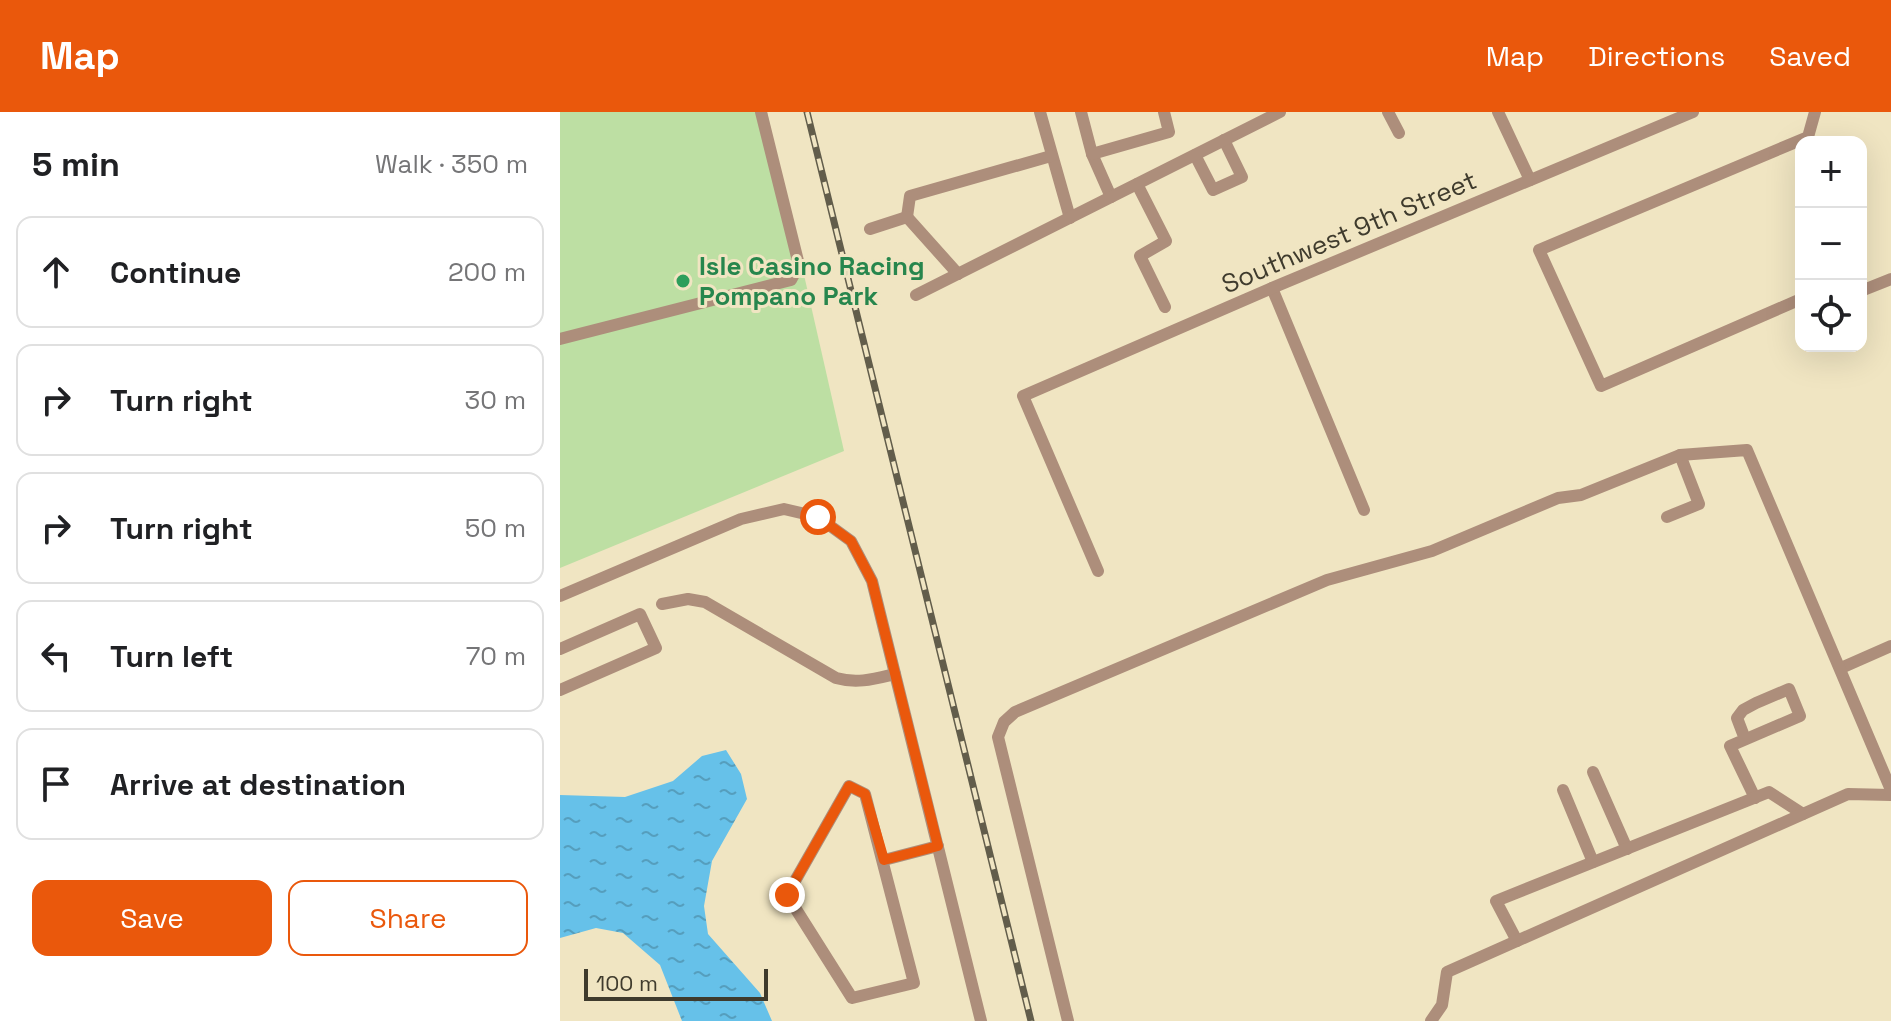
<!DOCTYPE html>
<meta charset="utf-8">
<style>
:root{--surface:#fff;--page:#f2f2f2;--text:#202124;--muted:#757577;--line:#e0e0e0;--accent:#ea580c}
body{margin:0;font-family:"Space Grotesk",sans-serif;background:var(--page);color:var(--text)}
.controls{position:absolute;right:24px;top:24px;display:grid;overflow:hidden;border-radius:16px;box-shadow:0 8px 32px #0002}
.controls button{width:72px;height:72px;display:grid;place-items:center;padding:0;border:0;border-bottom:2px solid var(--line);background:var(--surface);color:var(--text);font:40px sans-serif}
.scale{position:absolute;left:24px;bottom:20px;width:184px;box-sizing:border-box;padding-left:8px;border:4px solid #3f3b2d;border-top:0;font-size:22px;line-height:28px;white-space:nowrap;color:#3f3b2d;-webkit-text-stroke:6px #f0e5c2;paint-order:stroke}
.stop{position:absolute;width:24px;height:24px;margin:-18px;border:6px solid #ea580c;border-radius:50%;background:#fff}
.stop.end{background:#ea580c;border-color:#fff;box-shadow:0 2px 8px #0008}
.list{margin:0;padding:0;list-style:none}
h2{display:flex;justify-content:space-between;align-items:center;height:104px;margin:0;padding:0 32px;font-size:34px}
h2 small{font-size:26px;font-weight:400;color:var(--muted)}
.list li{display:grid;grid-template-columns:52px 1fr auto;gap:24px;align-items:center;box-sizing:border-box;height:112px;margin:0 16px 16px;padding:0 16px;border:2px solid var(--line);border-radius:16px}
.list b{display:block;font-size:30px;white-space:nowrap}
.list em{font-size:26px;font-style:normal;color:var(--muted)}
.actions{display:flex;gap:16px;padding:24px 32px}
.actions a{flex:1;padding:18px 0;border:2px solid var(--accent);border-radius:16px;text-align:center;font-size:28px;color:var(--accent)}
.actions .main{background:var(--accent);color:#fff}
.icon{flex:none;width:44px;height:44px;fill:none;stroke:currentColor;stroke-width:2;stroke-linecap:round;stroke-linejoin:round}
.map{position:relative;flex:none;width:1331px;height:909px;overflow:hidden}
header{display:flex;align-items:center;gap:48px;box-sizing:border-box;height:112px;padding:0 40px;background:var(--accent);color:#fff}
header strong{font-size:38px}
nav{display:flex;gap:44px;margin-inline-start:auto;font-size:28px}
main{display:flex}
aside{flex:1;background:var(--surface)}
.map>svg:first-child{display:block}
.grass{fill:#bddfa3}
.water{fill:url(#water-ripples)}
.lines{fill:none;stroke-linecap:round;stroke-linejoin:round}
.minor{stroke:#ad8e7b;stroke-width:12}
.rail-casing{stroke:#625d4b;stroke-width:7}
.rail{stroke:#f0e5c2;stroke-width:4;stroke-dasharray:12;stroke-linecap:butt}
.route{stroke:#ea580c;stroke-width:10}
.leisure-dot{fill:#2e9e5b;stroke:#f0e5c2;stroke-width:3}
.labels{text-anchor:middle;stroke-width:6;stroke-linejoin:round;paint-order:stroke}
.street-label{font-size:26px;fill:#3f3b2d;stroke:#f0e5c2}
.leisure-label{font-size:26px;font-weight:bold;fill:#27864d;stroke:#f0e5c2;text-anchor:start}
</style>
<header>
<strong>Map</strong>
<nav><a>Map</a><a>Directions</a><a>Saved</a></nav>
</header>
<main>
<aside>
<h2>5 min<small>Walk · 350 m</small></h2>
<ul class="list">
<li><svg class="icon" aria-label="ahead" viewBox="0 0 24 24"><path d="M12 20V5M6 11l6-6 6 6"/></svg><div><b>Continue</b></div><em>200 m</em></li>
<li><svg class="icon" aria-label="right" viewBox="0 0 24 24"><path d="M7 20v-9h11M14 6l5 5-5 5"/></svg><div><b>Turn right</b></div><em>30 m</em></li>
<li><svg class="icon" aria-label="right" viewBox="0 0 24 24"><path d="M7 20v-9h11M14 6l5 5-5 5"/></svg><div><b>Turn right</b></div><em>50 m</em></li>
<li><svg class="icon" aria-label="left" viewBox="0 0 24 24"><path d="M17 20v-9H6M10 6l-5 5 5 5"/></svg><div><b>Turn left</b></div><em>70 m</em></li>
<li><svg class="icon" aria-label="arrive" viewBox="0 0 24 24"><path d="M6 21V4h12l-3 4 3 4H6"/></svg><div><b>Arrive at destination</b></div></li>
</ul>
<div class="actions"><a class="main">Save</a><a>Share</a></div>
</aside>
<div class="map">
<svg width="1331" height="909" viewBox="0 0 1331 909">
<defs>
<pattern id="water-ripples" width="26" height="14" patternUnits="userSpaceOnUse" patternTransform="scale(2)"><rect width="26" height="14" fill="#66c1e9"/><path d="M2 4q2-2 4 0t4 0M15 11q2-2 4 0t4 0" fill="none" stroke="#559ebd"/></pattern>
</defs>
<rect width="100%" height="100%" fill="#f0e5c2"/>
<polygon class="grass" points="0,0 207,0 284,339 0,456"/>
<polygon class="water" points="166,638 181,662 187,687 152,749 144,794 148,822 200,881 212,909 122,909 100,853 63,821 36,816 0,826 0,683 65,685 113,669 142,644"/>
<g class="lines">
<g class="minor">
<polyline points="480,0 510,106"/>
<polyline points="521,0 532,42 551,85"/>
<polyline points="828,0 839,21"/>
<polyline points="938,0 970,68"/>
<polyline points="532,42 609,20 604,0"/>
<polyline points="635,43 653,78 682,65 664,28"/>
<polyline points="577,72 606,129 580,144 605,195"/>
<polyline points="347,105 350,84 491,44"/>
<polyline points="310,117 347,105 398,162"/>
<polyline points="712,176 804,398"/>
<polyline points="1301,179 1331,167"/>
<polyline points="356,183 720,0"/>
<polyline points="1241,187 1041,274 979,138 1248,25 1255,0"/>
<polyline points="0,227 231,168 239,153 201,0"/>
<polyline points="1107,405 1139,392 1120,343"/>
<polyline points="538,459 463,284 712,176 1133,0"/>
<polyline points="0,484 181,407 224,397 258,405 291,429 312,469 421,909"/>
<path d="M102 492 128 487 145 490 276 566C297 572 314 567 335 562"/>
<polyline points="0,537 80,502 96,536 0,578"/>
<polyline points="1281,556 1331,534"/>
<polyline points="1185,627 1177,606 1183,598 1196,591 1229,577 1240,604 1170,634 1195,686"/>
<polyline points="1033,660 1067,737"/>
<polygon points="289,674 305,682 354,871 292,886 227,783"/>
<polyline points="1003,678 1033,750"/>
<polyline points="324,748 378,734"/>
<polyline points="957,829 936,789 1209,680 1243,702"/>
<polyline points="508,909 438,625 444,610 455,600 767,468 872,439 998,386 1021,383 1120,343 1187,338 1331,678"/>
<polyline points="871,909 882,893 887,860 1288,682 1331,683"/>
</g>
<g class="rail-casing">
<polyline id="rail" points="247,0 471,909"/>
</g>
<use href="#rail" class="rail"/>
</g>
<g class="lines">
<polyline class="route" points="227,783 289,674 305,682 324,748 378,734 312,469 291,429 258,405"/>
</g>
<circle class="leisure-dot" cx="123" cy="169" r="8"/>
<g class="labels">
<g class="street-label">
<text transform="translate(789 120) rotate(-23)" y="9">Southwest 9th Street</text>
</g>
<g class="leisure-label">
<text x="139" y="163">Isle Casino Racing<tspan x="139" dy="30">Pompano Park</tspan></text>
</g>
</g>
</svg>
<div class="controls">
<button>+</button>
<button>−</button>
<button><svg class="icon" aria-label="locate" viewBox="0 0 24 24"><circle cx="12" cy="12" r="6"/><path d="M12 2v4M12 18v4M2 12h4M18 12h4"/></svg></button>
</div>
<div class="scale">100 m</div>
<div class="stop" style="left:258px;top:405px"></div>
<div class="stop end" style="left:227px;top:783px"></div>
</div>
</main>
